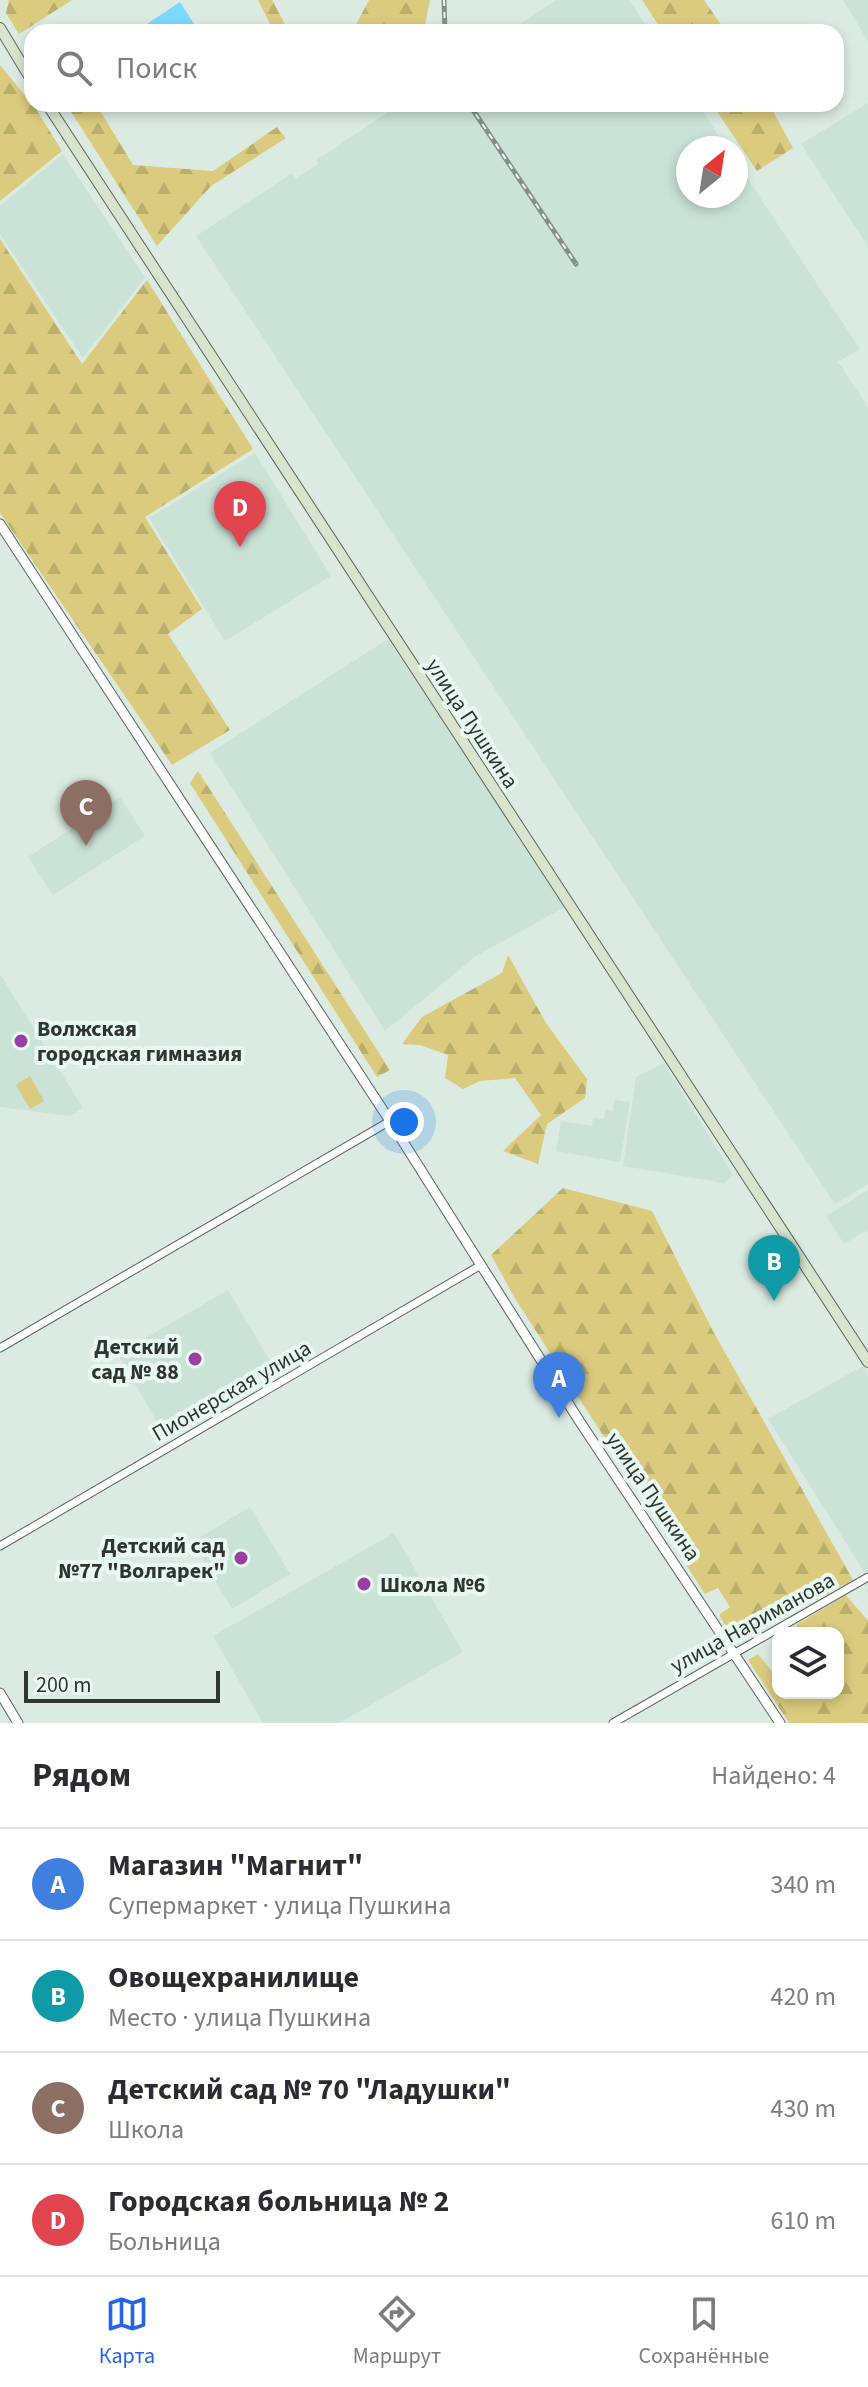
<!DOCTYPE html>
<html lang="ru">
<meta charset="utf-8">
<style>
:root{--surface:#fff;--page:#f2f2f3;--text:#2b2b33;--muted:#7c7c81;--line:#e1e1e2;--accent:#2563eb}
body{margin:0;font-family:"Source Sans 3",sans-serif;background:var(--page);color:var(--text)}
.controls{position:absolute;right:24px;bottom:24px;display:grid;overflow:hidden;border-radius:16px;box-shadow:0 4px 12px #0003}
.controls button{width:72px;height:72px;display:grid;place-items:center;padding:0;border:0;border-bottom:2px solid var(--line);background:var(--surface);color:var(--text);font:40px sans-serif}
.compass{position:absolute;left:676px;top:136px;width:72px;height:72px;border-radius:50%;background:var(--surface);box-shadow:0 4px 12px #0003;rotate:30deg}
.scale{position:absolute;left:24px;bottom:20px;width:196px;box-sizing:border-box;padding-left:8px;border:4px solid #2f3532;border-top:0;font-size:22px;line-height:28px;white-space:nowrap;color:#2f3532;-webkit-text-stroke:6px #e8f9f0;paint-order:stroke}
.you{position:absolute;left:404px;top:1122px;width:28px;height:28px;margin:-20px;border:6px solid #fff;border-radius:50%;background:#1a73e8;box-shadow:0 0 0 12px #1a73e833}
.badge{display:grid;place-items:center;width:52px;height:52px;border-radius:50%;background:var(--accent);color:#fff;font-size:26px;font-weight:700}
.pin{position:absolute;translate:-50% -66px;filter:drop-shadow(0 2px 4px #0008)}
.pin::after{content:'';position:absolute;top:42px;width:28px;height:24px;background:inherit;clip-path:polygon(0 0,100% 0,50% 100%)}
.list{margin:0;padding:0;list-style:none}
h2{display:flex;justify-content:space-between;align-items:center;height:104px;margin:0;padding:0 32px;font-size:34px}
h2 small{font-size:26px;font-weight:400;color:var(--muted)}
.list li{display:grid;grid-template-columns:52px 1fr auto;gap:24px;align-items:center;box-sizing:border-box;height:112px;padding:0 32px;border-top:2px solid var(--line)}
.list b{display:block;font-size:30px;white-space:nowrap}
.list p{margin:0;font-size:26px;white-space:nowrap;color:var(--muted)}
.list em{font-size:26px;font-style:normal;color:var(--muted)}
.icon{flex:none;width:44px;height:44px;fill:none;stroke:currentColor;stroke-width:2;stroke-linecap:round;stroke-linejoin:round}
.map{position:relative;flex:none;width:868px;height:1723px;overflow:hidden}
.search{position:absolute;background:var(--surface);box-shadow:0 4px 12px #0003;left:24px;right:24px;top:24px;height:88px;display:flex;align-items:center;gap:20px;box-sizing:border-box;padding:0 28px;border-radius:24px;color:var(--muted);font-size:30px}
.sheet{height:552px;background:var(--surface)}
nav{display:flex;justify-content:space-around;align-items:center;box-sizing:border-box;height:112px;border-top:2px solid var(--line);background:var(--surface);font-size:22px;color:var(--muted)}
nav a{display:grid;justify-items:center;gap:4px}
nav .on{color:var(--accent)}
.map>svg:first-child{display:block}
.built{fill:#cbe3d6}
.green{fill:#dacb7e}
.forest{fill:url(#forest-firs)}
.water{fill:#7bd8fe}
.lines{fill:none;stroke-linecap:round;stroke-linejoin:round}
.minor-casing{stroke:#58665e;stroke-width:9}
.tertiary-casing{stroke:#58665e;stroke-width:11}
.secondary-casing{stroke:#58665e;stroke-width:12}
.minor{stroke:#fff;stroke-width:7}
.tertiary{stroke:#fff;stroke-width:9}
.secondary{stroke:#d8e4cc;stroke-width:10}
.rail-casing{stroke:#848f89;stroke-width:5}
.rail{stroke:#e8f9f0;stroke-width:2;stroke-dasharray:6;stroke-linecap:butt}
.poi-dot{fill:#9a3da7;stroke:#e8f9f0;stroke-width:3}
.labels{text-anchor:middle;stroke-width:8;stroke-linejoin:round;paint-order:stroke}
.street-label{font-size:22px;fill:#2f3532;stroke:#e8f9f0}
.poi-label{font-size:22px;font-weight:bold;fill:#2f3532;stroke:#e8f9f0;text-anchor:start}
</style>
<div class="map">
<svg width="868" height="1723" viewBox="0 0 868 1723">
<defs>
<pattern id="forest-firs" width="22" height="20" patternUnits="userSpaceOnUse" patternTransform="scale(2)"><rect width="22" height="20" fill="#dacb7e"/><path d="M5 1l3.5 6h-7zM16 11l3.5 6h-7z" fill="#bbaf6d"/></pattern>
</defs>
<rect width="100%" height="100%" fill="#dbebe2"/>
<g class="built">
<polygon points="556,0 629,0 650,32 508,32"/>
<polygon points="843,0 868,0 868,41"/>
<polygon points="868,103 868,246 801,144"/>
<polygon points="400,104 698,104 727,148 688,148 688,196 736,196 736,161 860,349 838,362 868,407 868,1184 835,1204 196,236 291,174 296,178 318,164 317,160"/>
<polygon points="63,154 145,277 83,358 0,234 0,206"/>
<polygon points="255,453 331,576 225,641 149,518"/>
<polygon points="388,639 565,907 476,956 385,1031 210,753"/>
<polygon points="120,797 145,836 53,895 28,857"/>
<polygon points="0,974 83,1108 70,1116 0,1107"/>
<polygon points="664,1063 733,1175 724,1183 623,1166 636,1077"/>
<polygon points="615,1100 630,1102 620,1162 556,1151 561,1121 592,1126 593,1118 604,1119 606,1110 613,1111"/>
<polygon points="868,1190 868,1229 844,1244 826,1216"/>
<polygon points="228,1290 272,1364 161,1429 118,1354"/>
<polygon points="863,1366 868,1374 868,1571 865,1573 768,1419"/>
<polygon points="250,1507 290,1574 232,1609 192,1542"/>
<polygon points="394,1533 463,1652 339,1723 263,1723 213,1636"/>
</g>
<polygon class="green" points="30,1076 44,1101 30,1109 16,1085"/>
<g class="forest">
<polygon points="9,0 72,0 19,34 6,13"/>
<polygon points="258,0 272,0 289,32 274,32"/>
<polygon points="369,0 430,0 425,25 418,32 352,32"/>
<polygon points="642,0 704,0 726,32 663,32"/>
<polygon points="0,65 36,109 62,151 0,201"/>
<polygon points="66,104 96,104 133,165 213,171 277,127 286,138 211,186 157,246"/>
<polygon points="712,104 769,104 793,148 757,171"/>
<polygon points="0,239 82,364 147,280 253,449 145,517 202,609 168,634 230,730 172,765 0,513"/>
<polygon points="198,771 390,1070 377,1077 190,783"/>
<polygon points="508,955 546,1023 587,1079 585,1098 547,1124 538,1164 503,1151 541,1115 515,1078 480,1081 463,1089 445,1078 448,1055 420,1045 402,1044 422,1017 502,973"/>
<polygon points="563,1188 652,1211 714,1333 853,1580 736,1643 719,1615 730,1607 718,1588 705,1594 516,1300 491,1255"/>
<polygon points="846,1595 868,1621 868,1723 789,1723 748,1660 758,1654 778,1679 778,1693 790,1693 795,1699 807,1693 838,1693 838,1633 801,1633 796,1625"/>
</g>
<polygon class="water" points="180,2 198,30 135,32"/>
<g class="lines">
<g class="minor-casing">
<g id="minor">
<polyline points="0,1348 390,1121"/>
<polyline points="0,1546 481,1265"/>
<polyline points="613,1723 868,1577"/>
</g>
</g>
<g class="tertiary-casing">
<g id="tertiary">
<polyline points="0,524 390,1121 580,1422 780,1723"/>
<polyline points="0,1693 18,1723"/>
</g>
</g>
<g class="secondary-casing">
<g id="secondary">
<polyline points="0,28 32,81"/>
<polyline points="47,104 868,1362"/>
</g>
</g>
<use href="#minor" class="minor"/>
<use href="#tertiary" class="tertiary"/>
<use href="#secondary" class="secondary"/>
<g class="rail-casing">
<g id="rail">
<polyline points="444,0 445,32"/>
<polyline points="469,104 576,264"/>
</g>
</g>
<use href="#rail" class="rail"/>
</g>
<g class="poi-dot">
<circle cx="21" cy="1041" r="8"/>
<circle cx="195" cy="1359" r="8"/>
<circle cx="241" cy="1558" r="8"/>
<circle cx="364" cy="1584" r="8"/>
</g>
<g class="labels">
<g class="street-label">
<text transform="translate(473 723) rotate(57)" y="8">улица Пушкина</text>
<text transform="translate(231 1390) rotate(-30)" y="8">Пионерская улица</text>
<text transform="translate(654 1496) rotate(56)" y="8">улица Пушкина</text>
<text transform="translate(752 1622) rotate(-29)" y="8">улица Нариманова</text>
</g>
<g class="poi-label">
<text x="37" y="1036">Волжская<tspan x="37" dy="25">городская гимназия</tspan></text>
<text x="179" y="1354" text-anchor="end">Детский<tspan x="179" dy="25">сад № 88</tspan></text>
<text x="225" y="1553" text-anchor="end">Детский сад<tspan x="225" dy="25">№77 "Волгарек"</tspan></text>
<text x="380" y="1592">Школа №6</text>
</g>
</g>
</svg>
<div class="controls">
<button><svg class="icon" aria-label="layers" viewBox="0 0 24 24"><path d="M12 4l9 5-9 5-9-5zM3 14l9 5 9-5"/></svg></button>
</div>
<svg class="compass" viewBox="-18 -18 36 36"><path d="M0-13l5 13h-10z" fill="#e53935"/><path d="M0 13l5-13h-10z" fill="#7c7c81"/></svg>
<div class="scale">200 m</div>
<div class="you"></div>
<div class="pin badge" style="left:559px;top:1418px;background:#3f7fe0">A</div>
<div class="pin badge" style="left:774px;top:1301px;background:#0f9aa8">B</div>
<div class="pin badge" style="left:86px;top:846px;background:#8d6e63">C</div>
<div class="pin badge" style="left:240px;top:547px;background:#e0444e">D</div>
<div class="search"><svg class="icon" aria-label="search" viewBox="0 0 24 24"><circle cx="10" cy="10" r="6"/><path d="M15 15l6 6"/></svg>Поиск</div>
</div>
<section class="sheet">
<h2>Рядом<small>Найдено: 4</small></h2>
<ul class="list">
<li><span class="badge" style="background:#3f7fe0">A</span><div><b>Магазин &quot;Магнит&quot;</b><p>Супермаркет · улица Пушкина</p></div><em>340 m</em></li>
<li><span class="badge" style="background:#0f9aa8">B</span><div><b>Овощехранилище</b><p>Место · улица Пушкина</p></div><em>420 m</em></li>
<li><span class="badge" style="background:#8d6e63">C</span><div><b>Детский сад № 70 &quot;Ладушки&quot;</b><p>Школа</p></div><em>430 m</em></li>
<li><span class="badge" style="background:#e0444e">D</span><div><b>Городская больница № 2</b><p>Больница</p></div><em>610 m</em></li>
</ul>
</section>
<nav>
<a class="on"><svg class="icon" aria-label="map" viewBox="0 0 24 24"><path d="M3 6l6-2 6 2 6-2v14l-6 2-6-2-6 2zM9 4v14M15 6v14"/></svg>Карта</a>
<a><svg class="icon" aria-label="directions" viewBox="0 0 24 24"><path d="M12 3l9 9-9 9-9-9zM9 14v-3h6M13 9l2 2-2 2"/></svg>Маршрут</a>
<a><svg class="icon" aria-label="saved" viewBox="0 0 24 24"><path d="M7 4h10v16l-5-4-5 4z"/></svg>Сохранённые</a>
</nav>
